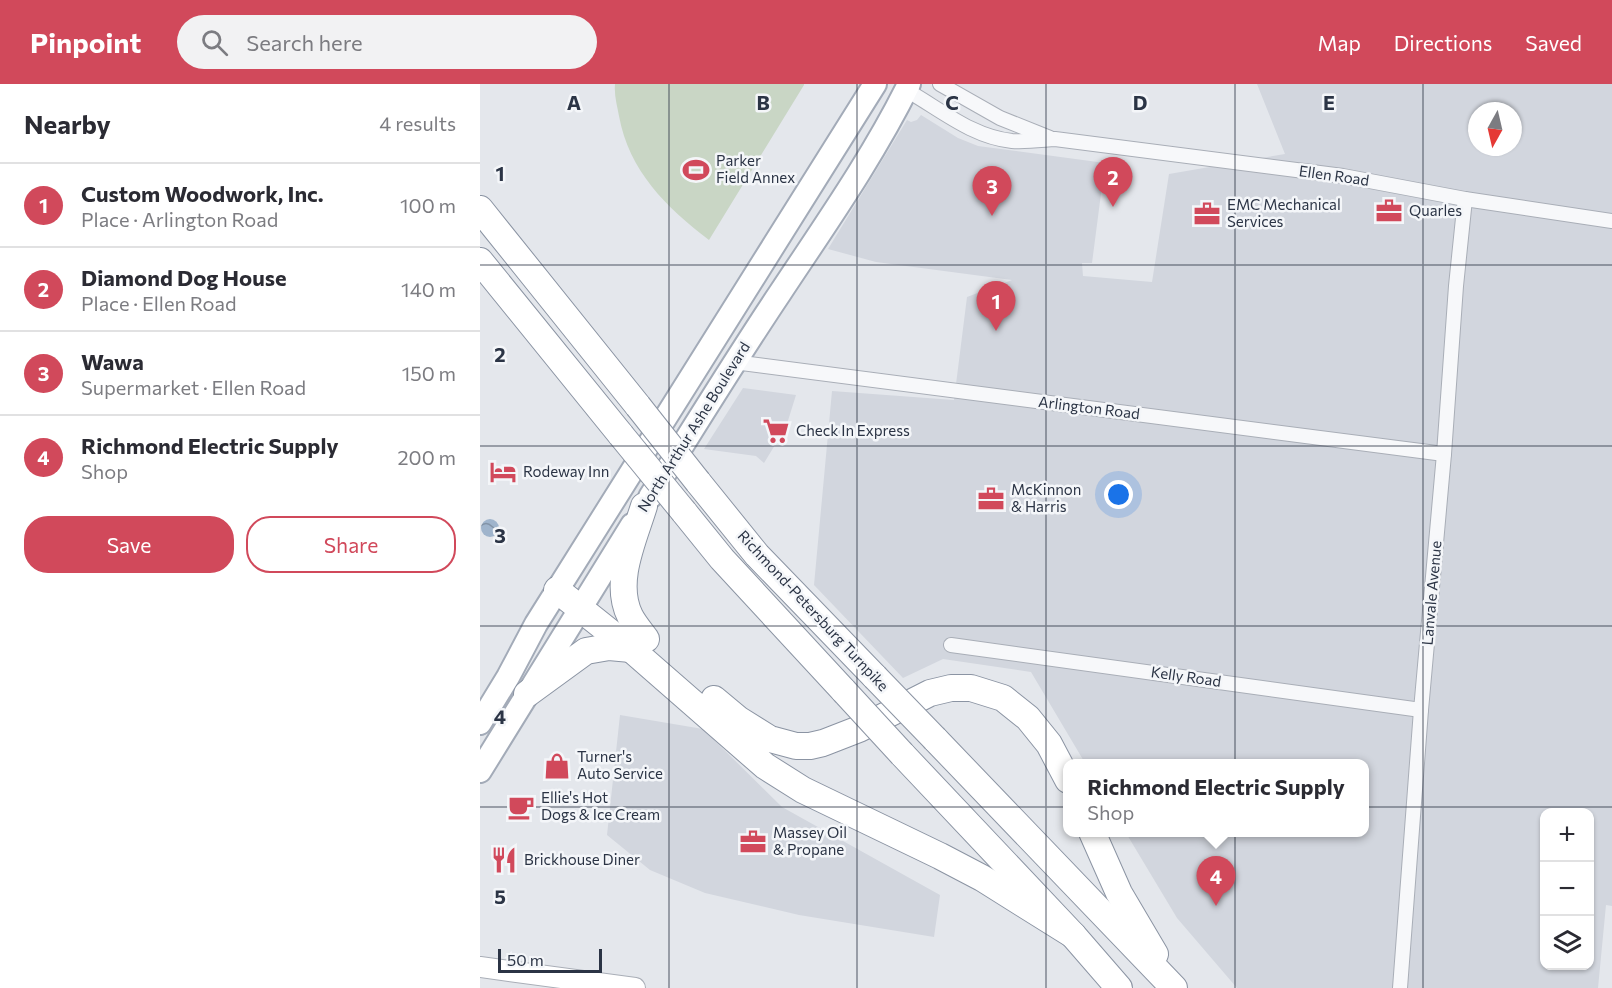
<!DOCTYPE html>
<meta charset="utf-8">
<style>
:root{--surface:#fff;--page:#f2f2f3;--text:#2b2b33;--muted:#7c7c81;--line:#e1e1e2;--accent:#d1495b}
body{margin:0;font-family:Commissioner,sans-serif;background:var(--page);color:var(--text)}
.controls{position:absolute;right:18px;bottom:18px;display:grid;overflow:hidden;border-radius:12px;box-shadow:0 2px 4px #0004}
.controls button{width:54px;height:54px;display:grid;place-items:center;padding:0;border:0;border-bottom:2px solid var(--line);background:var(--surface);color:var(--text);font:30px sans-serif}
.compass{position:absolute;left:988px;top:18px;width:54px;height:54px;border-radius:50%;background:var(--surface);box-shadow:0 2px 4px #0004;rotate:188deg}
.scale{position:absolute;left:18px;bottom:15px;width:104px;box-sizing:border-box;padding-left:6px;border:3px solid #2b3445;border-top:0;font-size:16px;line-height:21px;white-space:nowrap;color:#2b3445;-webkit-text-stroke:4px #f4f6f9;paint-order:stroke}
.you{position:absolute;left:639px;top:411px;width:21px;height:21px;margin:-15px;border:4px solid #fff;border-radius:50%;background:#1a73e8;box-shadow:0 0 0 9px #1a73e833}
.badge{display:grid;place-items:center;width:39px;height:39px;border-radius:50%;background:var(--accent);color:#fff;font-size:20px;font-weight:700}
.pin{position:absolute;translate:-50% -50px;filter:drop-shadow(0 2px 3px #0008)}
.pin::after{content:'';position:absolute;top:32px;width:21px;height:18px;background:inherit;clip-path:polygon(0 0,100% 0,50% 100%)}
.popup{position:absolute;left:583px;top:675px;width:306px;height:78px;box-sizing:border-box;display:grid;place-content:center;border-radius:12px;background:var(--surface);filter:drop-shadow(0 2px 4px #0005);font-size:20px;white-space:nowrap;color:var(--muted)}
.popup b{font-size:22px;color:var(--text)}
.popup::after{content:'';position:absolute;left:50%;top:100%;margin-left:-12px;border:12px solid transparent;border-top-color:var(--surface)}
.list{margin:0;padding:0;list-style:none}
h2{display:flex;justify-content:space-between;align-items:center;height:78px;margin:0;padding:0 24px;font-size:26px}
h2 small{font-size:20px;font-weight:400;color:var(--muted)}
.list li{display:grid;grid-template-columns:39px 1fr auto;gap:18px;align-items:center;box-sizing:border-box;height:84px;padding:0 24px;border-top:2px solid var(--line)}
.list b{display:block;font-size:22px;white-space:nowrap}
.list p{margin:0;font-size:20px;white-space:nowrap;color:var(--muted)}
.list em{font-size:20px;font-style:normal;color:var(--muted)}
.actions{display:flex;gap:12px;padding:18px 24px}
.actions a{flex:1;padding:14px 0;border:2px solid var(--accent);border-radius:24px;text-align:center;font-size:21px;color:var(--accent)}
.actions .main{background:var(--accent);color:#fff}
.icon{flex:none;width:33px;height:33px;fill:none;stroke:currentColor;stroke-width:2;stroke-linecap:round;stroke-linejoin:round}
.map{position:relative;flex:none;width:1132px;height:904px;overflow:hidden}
header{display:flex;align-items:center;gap:36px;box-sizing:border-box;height:84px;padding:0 30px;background:var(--accent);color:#fff}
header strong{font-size:28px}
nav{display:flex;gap:33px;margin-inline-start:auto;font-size:21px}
.search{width:420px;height:54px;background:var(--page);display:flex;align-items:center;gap:15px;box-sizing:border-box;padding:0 21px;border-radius:33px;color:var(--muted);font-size:22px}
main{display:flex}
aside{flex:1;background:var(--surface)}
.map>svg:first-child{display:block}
.built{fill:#d2d6de;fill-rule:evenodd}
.pitch{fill:#c9d6c5}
.water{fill:url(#water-waves)}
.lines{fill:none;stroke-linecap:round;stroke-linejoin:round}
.street-casing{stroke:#a9aeb7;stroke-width:16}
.secondary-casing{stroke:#a9aeb7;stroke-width:22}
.primary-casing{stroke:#a3abb8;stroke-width:26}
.highway-casing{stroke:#8b94a3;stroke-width:28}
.street{stroke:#f7f8fa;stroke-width:14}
.secondary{stroke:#fff;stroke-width:20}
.primary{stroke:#fff;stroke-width:22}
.highway{stroke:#fff;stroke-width:26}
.highway-bridge-casing{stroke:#8b94a3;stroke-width:28;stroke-linecap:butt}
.highway-bridge{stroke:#fff;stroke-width:26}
.grid{fill:none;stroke:#2b3445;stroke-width:1.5;stroke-opacity:0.55}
.labels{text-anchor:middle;stroke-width:5;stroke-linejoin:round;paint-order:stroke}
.poi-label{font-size:15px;fill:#2b3445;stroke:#f4f6f9;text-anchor:start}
.street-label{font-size:15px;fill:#2b3445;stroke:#f4f6f9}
.grid-label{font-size:20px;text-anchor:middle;font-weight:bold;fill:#2b3445;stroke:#f4f6f9;stroke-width:5;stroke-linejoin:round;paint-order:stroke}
</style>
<header>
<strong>Pinpoint</strong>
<div class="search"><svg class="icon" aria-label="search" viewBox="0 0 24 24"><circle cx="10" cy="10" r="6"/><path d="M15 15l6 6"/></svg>Search here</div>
<nav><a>Map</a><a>Directions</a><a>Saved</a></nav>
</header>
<main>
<aside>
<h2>Nearby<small>4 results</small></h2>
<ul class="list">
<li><span class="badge">1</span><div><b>Custom Woodwork, Inc.</b><p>Place · Arlington Road</p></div><em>100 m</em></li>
<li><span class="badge">2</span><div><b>Diamond Dog House</b><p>Place · Ellen Road</p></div><em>140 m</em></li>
<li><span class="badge">3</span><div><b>Wawa</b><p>Supermarket · Ellen Road</p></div><em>150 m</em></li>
<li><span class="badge">4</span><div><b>Richmond Electric Supply</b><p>Shop</p></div><em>200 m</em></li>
</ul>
<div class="actions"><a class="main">Save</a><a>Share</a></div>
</aside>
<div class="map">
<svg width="1132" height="904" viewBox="0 0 1132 904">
<defs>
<pattern id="water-waves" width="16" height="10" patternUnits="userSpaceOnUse" patternTransform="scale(1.5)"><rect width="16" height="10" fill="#9fb4cc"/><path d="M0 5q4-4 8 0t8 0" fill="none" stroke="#8293a7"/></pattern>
</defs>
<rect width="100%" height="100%" fill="#e4e7ec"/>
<g class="built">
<path d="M777 0H1132V822L1126 821 1118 904H757L697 834 646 749 885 748V680L605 679 551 588 463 575 423 594 334 501 352 307 474 316 487 213 532 196 396 178 348 165 427 36 431 38 437 36 441 31 478 54 498 62 625 79 612 179H602L603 192 672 198 689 90 805 70ZM997 27H1033V63H997ZM1064 728H1110V882H1064Z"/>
<polygon points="263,304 316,311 306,343 284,379 276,372 224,365"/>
<polygon points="140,631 223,645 302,723 460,811 454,853 319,831 225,809 170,786 127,751"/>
</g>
<path class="pitch" d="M135 0H324V1L229 156C186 123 149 87 139 32 137 21 134 11 135 0Z"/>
<circle class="water" cx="10" cy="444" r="9"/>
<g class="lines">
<g class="street-casing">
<g id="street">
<polyline points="460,0 520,34 570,54"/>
<path d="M426 6C460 25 492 53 532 57 546 58 561 56 575 55L863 92 985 115 1132 137"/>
<polyline points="254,278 964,370"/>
<polyline points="471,561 941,626"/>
<polyline points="920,904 941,626 964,370 976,202 985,115"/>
</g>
</g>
<g class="secondary-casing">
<polyline id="secondary" points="0,883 155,904"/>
</g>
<g class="primary-casing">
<g id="primary">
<path d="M170 413C213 345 255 276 300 209 345 141 393 73 429 0"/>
<polyline points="0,639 28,593 56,540 395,0"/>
<polyline points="0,687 152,441"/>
</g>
</g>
<g class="highway-casing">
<g id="highway">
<polyline points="0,125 158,322"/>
<polyline points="0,177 141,351"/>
<polyline points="218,398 277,471 395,593"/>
<path d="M164 422C154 455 133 498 150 532 154 540 161 548 166 555"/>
<polyline points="204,428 242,475 364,607"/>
<polyline points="77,506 151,565 285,682 323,706 460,772 502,794 593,851"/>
<polyline points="47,610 106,567 129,563 151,565"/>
<polyline points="234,615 258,635 290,655 316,662 330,662 343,659 379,645 450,609 471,604 491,604 523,614 548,634 569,660 588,696"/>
<polyline points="455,655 694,904"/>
<polyline points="422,670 593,851 639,904"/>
<polyline points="612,748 639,809 675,870"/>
</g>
</g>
<use href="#street" class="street"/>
<use href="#secondary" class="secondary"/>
<use href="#primary" class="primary"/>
<use href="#highway" class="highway"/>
<g class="highway-bridge-casing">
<g id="highway-bridge">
<polyline points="158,322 218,398"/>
<polyline points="141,351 204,428"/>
<polyline points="395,593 455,655"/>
<polyline points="364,607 422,670"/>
</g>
</g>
<use href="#highway-bridge" class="highway-bridge"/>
</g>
<path class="grid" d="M189 0V904M377 0V904M566 0V904M755 0V904M943 0V904M0 181H1132M0 362H1132M0 542H1132M0 723H1132"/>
<defs>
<g id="stadium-bare" transform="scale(2.07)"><path d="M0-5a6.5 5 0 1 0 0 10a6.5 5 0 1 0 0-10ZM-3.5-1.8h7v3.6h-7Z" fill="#d1495b" stroke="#f4f6f9" stroke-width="2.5" paint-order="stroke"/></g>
<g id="office-bare" transform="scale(2.07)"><path d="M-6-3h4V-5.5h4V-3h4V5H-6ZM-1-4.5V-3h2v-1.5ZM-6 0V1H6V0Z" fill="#d1495b" stroke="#f4f6f9" stroke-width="2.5" paint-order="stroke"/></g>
<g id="supermarket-bare" transform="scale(2.07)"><path d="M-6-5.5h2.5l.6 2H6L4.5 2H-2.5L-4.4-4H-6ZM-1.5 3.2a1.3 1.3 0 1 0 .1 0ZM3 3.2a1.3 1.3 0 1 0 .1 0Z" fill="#d1495b" stroke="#f4f6f9" stroke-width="2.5" paint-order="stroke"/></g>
<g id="hotel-bare" transform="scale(2.07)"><path d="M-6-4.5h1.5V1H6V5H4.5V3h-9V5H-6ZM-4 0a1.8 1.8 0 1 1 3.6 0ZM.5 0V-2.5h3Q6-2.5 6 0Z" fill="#d1495b" stroke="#f4f6f9" stroke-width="2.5" paint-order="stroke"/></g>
<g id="shop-bare" transform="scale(2.07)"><path d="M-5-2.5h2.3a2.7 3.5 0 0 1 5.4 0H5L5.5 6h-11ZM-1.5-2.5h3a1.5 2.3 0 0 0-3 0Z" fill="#d1495b" stroke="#f4f6f9" stroke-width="2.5" paint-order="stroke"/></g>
<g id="cafe-bare" transform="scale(2.07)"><path d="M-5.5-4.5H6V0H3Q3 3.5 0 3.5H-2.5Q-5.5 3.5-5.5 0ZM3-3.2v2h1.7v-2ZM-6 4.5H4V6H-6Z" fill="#d1495b" stroke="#f4f6f9" stroke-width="2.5" paint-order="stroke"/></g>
<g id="restaurant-bare" transform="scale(2.07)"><path d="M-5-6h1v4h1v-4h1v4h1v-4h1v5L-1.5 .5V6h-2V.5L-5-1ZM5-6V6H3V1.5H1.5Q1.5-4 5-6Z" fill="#d1495b" stroke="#f4f6f9" stroke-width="2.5" paint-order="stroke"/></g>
</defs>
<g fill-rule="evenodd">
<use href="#stadium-bare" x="216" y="86"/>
<use href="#office-bare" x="909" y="127"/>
<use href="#office-bare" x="727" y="130"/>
<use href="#supermarket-bare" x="296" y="347"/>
<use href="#hotel-bare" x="23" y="388"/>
<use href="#office-bare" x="511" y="415"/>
<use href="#shop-bare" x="77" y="682"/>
<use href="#cafe-bare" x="41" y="723"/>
<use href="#office-bare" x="273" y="758"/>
<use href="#restaurant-bare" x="24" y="776"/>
</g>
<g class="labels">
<g class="poi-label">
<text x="236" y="82">Parker<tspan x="236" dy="17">Field Annex</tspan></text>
<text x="747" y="126">EMC Mechanical<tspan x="747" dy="17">Services</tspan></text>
<text x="929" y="132">Quarles</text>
<text x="316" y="352">Check In Express</text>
<text x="43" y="393">Rodeway Inn</text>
<text x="531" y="411">McKinnon<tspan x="531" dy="17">&amp; Harris</tspan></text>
<text x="97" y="678">Turner's<tspan x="97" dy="17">Auto Service</tspan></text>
<text x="61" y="719">Ellie's Hot<tspan x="61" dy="17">Dogs &amp; Ice Cream</tspan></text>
<text x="293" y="754">Massey Oil<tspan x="293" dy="17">&amp; Propane</tspan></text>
<text x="44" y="781">Brickhouse Diner</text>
</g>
<g class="street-label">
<text transform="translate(854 92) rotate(8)" y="5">Ellen Road</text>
<text transform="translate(609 324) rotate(7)" y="5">Arlington Road</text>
<text transform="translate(214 343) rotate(-58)" y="5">North Arthur Ashe Boulevard</text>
<text transform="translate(952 509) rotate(-85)" y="5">Lanvale Avenue</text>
<text transform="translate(333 527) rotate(47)" y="5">Richmond-Petersburg Turnpike</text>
<text transform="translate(706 593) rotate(8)" y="5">Kelly Road</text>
</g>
</g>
<g class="grid-label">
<text x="94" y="26">A</text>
<text x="283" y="26">B</text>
<text x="472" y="26">C</text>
<text x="660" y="26">D</text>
<text x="849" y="26">E</text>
<text x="20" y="97">1</text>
<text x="20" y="278">2</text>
<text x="20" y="459">3</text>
<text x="20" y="640">4</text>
<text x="20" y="820">5</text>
</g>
</svg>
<div class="controls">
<button>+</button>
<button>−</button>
<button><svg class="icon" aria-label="layers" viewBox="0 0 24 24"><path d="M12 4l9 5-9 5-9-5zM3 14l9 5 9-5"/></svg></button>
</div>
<svg class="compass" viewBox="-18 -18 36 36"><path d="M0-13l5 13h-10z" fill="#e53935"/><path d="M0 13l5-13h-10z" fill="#7c7c81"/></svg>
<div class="scale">50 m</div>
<div class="you"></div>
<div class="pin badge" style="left:516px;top:247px">1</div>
<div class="pin badge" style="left:633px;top:123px">2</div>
<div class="pin badge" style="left:512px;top:132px">3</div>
<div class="pin badge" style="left:736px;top:822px">4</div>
<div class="popup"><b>Richmond Electric Supply</b>Shop</div>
</div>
</main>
